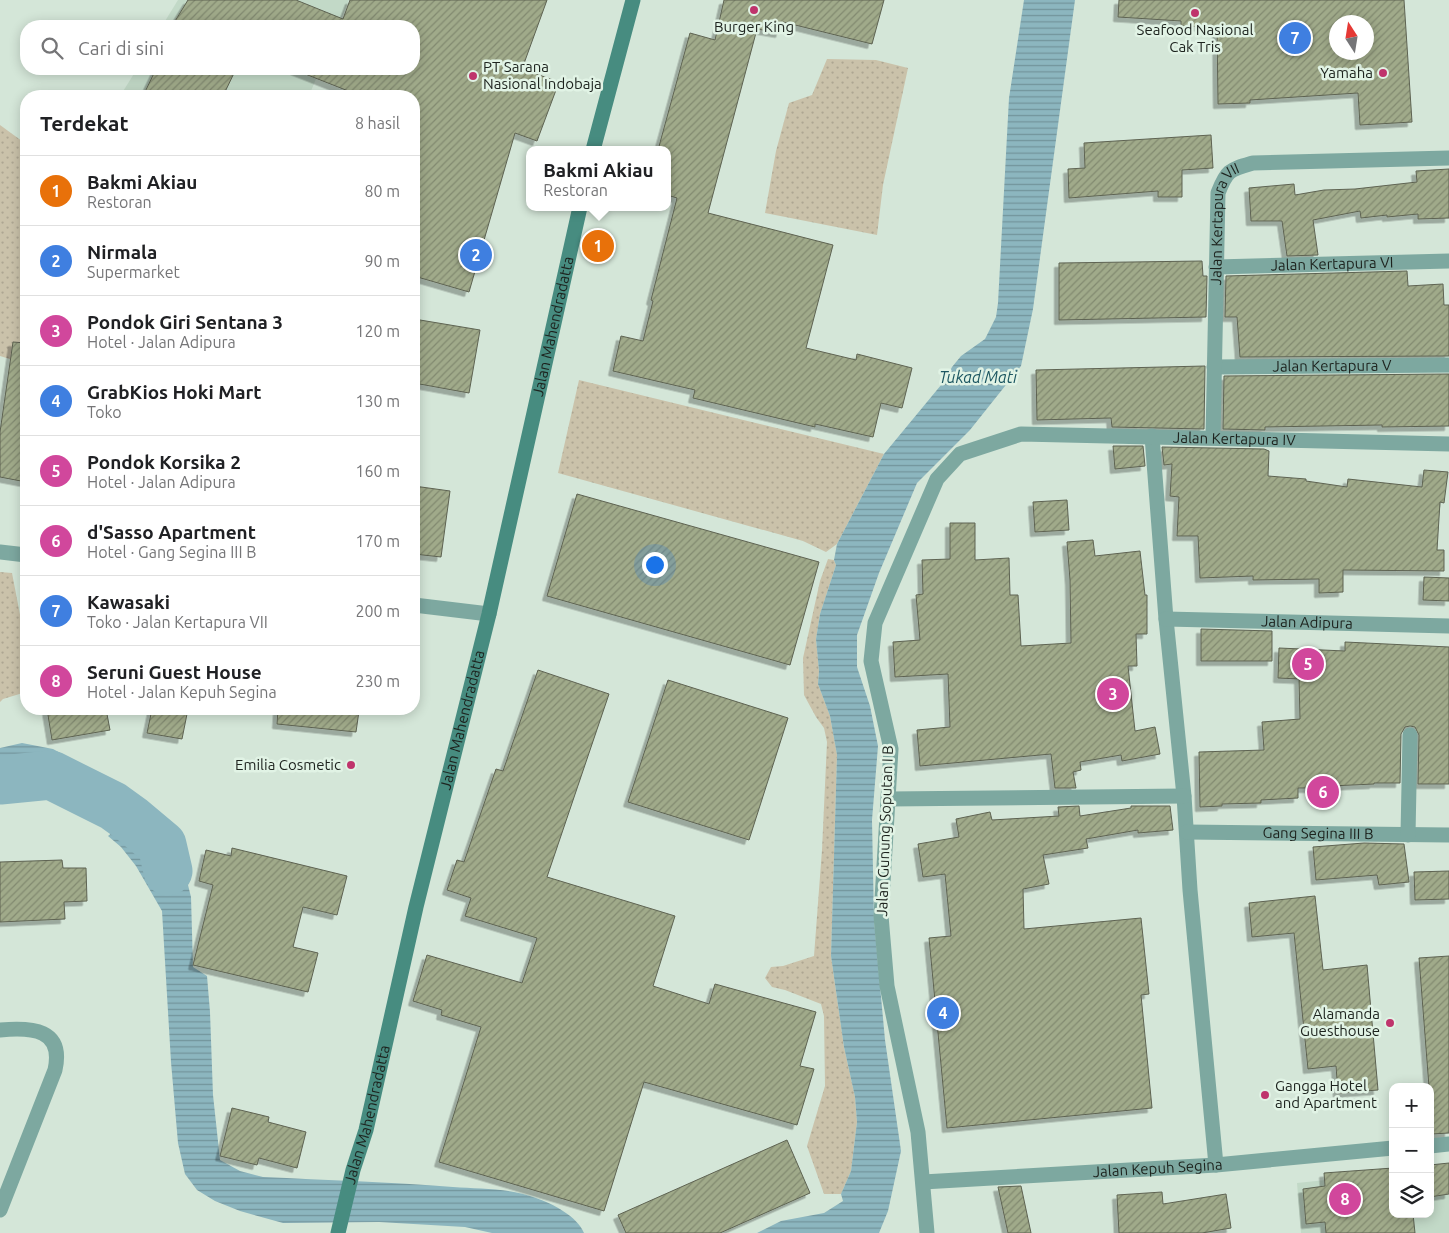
<!DOCTYPE html>
<html lang="id">
<meta charset="utf-8">
<style>
:root{--surface:#fff;--page:#f6f6f6;--text:#202124;--muted:#757577;--line:#e0e0e0;--accent:#d93025}
body{margin:0;font-family:Ubuntu,sans-serif;background:var(--page);color:var(--text)}
.controls{position:absolute;right:15px;bottom:15px;display:grid;overflow:hidden;border-radius:10px;box-shadow:0 2px 12px #0003}
.controls button{width:45px;height:45px;display:grid;place-items:center;padding:0;border:0;border-bottom:1px solid var(--line);background:var(--surface);color:var(--text);font:25px sans-serif}
.compass{position:absolute;left:1329px;top:15px;width:45px;height:45px;border-radius:50%;background:var(--surface);box-shadow:0 2px 12px #0003;rotate:348deg}
.you{position:absolute;left:654px;top:564px;width:18px;height:18px;margin:-12px;border:4px solid #fff;border-radius:50%;background:#1a73e8;box-shadow:0 0 0 8px #1a73e833}
.badge{display:grid;place-items:center;width:32px;height:32px;border-radius:50%;background:var(--accent);color:#fff;font-size:16px;font-weight:700}
.pin{position:absolute;translate:-50% -50%;border:2px solid #fff;box-shadow:0 1px 5px #0006}
.popup{position:absolute;left:526px;top:146px;width:145px;height:65px;box-sizing:border-box;display:grid;place-content:center;border-radius:10px;background:var(--surface);filter:drop-shadow(0 1px 4px #0005);font-size:16px;white-space:nowrap;color:var(--muted)}
.popup b{font-size:19px;color:var(--text)}
.popup::after{content:'';position:absolute;left:50%;top:100%;margin-left:-10px;border:10px solid transparent;border-top-color:var(--surface)}
.list{margin:0;padding:0;list-style:none}
h2{display:flex;justify-content:space-between;align-items:center;height:65px;margin:0;padding:0 20px;font-size:21px}
h2 small{font-size:16px;font-weight:400;color:var(--muted)}
.list li{display:grid;grid-template-columns:32px 1fr auto;gap:15px;align-items:center;box-sizing:border-box;height:70px;padding:0 20px;border-top:1px solid var(--line)}
.list b{display:block;font-size:19px;white-space:nowrap}
.list p{margin:0;font-size:16px;white-space:nowrap;color:var(--muted)}
.list em{font-size:16px;font-style:normal;color:var(--muted)}
.icon{flex:none;width:28px;height:28px;fill:none;stroke:currentColor;stroke-width:2;stroke-linecap:round;stroke-linejoin:round}
.map{position:relative;flex:none;width:1449px;height:1233px;overflow:hidden}
.search{position:absolute;background:var(--surface);box-shadow:0 2px 12px #0003;left:20px;top:20px;width:400px;height:55px;display:flex;align-items:center;gap:12px;box-sizing:border-box;padding:0 18px;border-radius:20px;color:var(--muted);font-size:19px}
.panel{position:absolute;background:var(--surface);box-shadow:0 2px 12px #0003;left:20px;top:90px;width:400px;height:625px;border-radius:20px}
.map>svg:first-child{display:block}
.built{fill:#c2d9c7}
.grass{fill:url(#grass-dots)}
.water{fill:url(#water-rules)}
.lines{fill:none;stroke-linecap:round;stroke-linejoin:round}
.river{stroke:#8cb6bf;stroke-width:49}
.building{fill:url(#building-hatch);stroke:#5e6352;fill-rule:evenodd;filter:url(#shadow)}
.street{stroke:#7da8a0;stroke-width:15}
.secondary{stroke:#478c80;stroke-width:15}
.poi-dot{fill:#bf346c;stroke:#e1f3e5;stroke-width:2}
.labels{text-anchor:middle;stroke-width:5;stroke-linejoin:round;paint-order:stroke}
.poi-label{font-size:15px;fill:#1d231e;stroke:#e1f3e5;text-anchor:end}
.street-label{font-size:15px;fill:#1d231e;stroke:#e1f3e5}
.water-label{font-size:16px;font-style:italic;fill:#1c5661;stroke:#e1f3e5}
</style>
<div class="map">
<svg width="1449" height="1233" viewBox="0 0 1449 1233">
<defs>
<pattern id="grass-dots" width="8" height="8" patternUnits="userSpaceOnUse" patternTransform="scale(1.25)"><rect width="8" height="8" fill="#cac2aa"/><path d="M2 2h.1M6 6h.1" fill="none" stroke="#ada692" stroke-width="1.8" stroke-linecap="round"/></pattern>
<pattern id="water-rules" width="6" height="5" patternUnits="userSpaceOnUse" patternTransform="scale(1.25)"><rect width="6" height="5" fill="#8cb6bf"/><path d="M0 2.5h6" fill="none" stroke="#72949b"/></pattern>
<pattern id="building-hatch" width="6" height="6" patternUnits="userSpaceOnUse" patternTransform="scale(1.25)"><rect width="6" height="6" fill="#a0aa8a"/><path d="M-1 1l2-2M0 6l6-6M5 7l2-2" fill="none" stroke="#828a70"/></pattern>
<filter id="shadow"><feDropShadow dx="-4.5" dy="4.5" stdDeviation="0" flood-color="#0004"/></filter>
</defs>
<rect width="100%" height="100%" fill="#d4e6d8"/>
<g class="built">
<polygon points="178,0 349,0 338,26 162,26"/>
<polygon points="137,69 320,69 309,96 120,96"/>
<polygon points="1449,1168 1449,1233 1301,1233 1297,1183 1393,1173 1393,1214 1430,1214 1430,1170"/>
</g>
<g class="grass">
<polygon points="827,59 876,60 908,68 883,185 877,235 765,213 776,151 789,103 812,95"/>
<polygon points="0,125 26,144 26,364 0,356"/>
<polygon points="579,380 884,454 837,544 826,552 803,541 558,473"/>
<polygon points="828,559 834,560 836,565 820,614 816,639 819,671 818,684 830,716 837,755 831,956 844,1047 855,1097 857,1122 851,1171 841,1194 824,1194 807,1146 825,1086 824,1016 821,1004 785,990 772,987 765,978 771,967 783,966 814,956 822,850 827,742 824,728 816,717 804,695 803,658 820,581"/>
<polygon points="0,572 12,573 26,646 26,692 3,699 0,702"/>
</g>
<g class="water">
<polygon points="1024,0 1075,0 1033,309 1021,366 970,430 917,483 879,573 857,635 857,667 870,706 878,746 872,820 874,920 885,1040 901,1151 888,1211 879,1233 757,1233 781,1221 824,1213 843,1201 841,1194 851,1171 857,1122 855,1097 844,1047 831,956 837,755 830,716 818,684 819,671 816,639 820,614 836,565 834,560 837,544 884,454 946,379 952,367 961,356 985,339 996,317 998,303 1009,98"/>
<polygon points="22,743 53,749 131,791 94,823 62,796 11,789 0,791 0,748"/>
<path d="M150 804 174 836 182 861 191 897 193 967 207 976 210 1012 213 1095 220 1160 240 1171 263 1177C326 1180 390 1182 453 1187 480 1189 510 1188 536 1198 553 1204 577 1216 584 1233H492L465 1227 379 1222 283 1223 240 1211 215 1201 197 1190 185 1174 178 1143 171 1062 162 911 136 866 121 847 108 836Z"/>
</g>
<g class="lines">
<polyline class="river" points="0,780 51,775 113,806 131,819 162,845 168,871"/>
</g>
<g class="building">
<polygon points="188,0 296,0 343,19 350,0 547,0 522,69 559,82 537,141 515,133 469,292 414,276 414,96 361,96 295,70 295,69 414,69 414,26 172,26"/>
<polygon points="724,0 884,0 872,44 783,22 780,33 757,29 708,213 833,245 806,348 856,360 857,354 912,368 902,408 881,403 873,437 815,424 815,427 693,398 695,390 613,371 621,336 643,341 653,301 651,300 677,198 667,195 667,150 658,150 690,33 715,40"/>
<path d="M1119 0H1404L1412 122 1360 125 1358 93 1250 100V103L1218 104 1217 27 1181 26V21L1118 17ZM1336 22H1366V52H1336Z"/>
<polygon points="156,69 236,69 223,96 143,96"/>
<polygon points="1211,135 1213,168 1182,170 1182,197 1158,197 1158,191 1069,198 1068,169 1085,168 1084,143"/>
<polygon points="1449,169 1449,218 1418,219 1418,214 1387,217 1387,215 1361,218 1360,211 1313,220 1318,255 1287,256 1282,221 1251,221 1249,188 1294,184 1295,195 1324,190 1355,189 1417,182 1416,171"/>
<polygon points="1202,261 1203,276 1207,276 1206,317 1059,320 1059,263"/>
<polygon points="1407,271 1408,286 1443,284 1444,305 1449,305 1449,356 1240,357 1237,317 1225,317 1226,276"/>
<polygon points="414,319 480,330 469,393 414,383"/>
<polygon points="13,342 26,343 26,482 0,477 0,432"/>
<polygon points="1205,366 1204,429 1112,427 1111,418 1037,420 1036,370"/>
<polygon points="1449,374 1449,426 1382,427 1382,425 1265,427 1265,430 1223,429 1224,376"/>
<polygon points="1113,446 1143,446 1145,466 1115,469"/>
<polygon points="1162,447 1264,449 1269,451 1268,476 1306,479 1306,481 1347,487 1348,479 1422,487 1424,470 1448,472 1444,503 1440,502 1437,550 1444,550 1444,571 1343,570 1343,592 1319,593 1319,579 1253,580 1253,576 1200,578 1198,536 1177,536 1179,497 1170,496 1172,464 1164,465"/>
<polygon points="414,486 450,491 441,557 414,554"/>
<polygon points="577,494 819,562 790,665 547,596"/>
<polygon points="1067,500 1069,530 1035,532 1033,502"/>
<polygon points="950,523 975,523 975,560 1009,558 1010,595 1018,595 1021,646 1071,643 1070,580 1067,542 1093,540 1095,556 1140,551 1145,595 1147,595 1147,634 1136,634 1137,666 1128,666 1135,731 1155,727 1160,754 1122,761 1121,755 1080,762 1081,770 1073,772 1076,788 1055,788 1051,754 920,766 917,730 950,727 948,674 895,677 893,642 920,640 916,595 923,594 922,560 950,559"/>
<polygon points="1424,577 1449,578 1449,601 1423,600"/>
<polygon points="1201,629 1272,631 1272,661 1201,661"/>
<polygon points="1345,642 1449,647 1449,784 1418,784 1419,735 1415,727 1410,726 1405,727 1401,734 1400,783 1374,783 1374,784 1331,786 1331,788 1298,788 1298,798 1261,800 1261,803 1222,804 1222,806 1200,807 1199,752 1264,750 1262,722 1300,719 1299,679 1278,678 1279,648 1345,651"/>
<polygon points="538,670 609,694 547,877 675,916 653,986 709,1004 715,984 816,1012 800,1066 814,1069 797,1125 644,1082 604,1211 439,1162 481,1027 441,1015 442,1010 413,1001 427,955 522,983 537,938 465,916 471,898 447,890 457,860 464,862 496,769 503,771"/>
<polygon points="668,680 788,718 749,840 628,802"/>
<polygon points="47,709 106,709 110,730 52,740"/>
<polygon points="152,709 188,709 182,739 147,733"/>
<polygon points="278,709 339,709 359,711 356,732 277,724"/>
<polygon points="1079,806 1080,816 1131,808 1131,806 1170,806 1173,830 1138,833 1138,830 1086,839 1088,848 1043,855 1049,884 1023,889 1024,929 1141,918 1149,994 1141,995 1152,1108 947,1128 929,938 951,936 945,874 923,877 918,844 959,837 956,819 990,812 992,820 1059,816 1058,807"/>
<polygon points="1364,843 1404,844 1409,882 1379,885 1377,875 1316,880 1313,847"/>
<polygon points="232,848 347,876 337,915 303,907 293,947 318,953 308,992 193,965 213,885 199,881 206,850 231,856"/>
<polygon points="62,860 63,868 86,868 87,901 64,902 65,919 0,922 0,862"/>
<polygon points="1449,871 1449,899 1415,900 1414,872"/>
<polygon points="1315,896 1323,970 1367,965 1378,1090 1338,1093 1336,1066 1308,1069 1294,933 1252,937 1249,903"/>
<polygon points="1449,956 1449,1133 1432,1134 1430,1087 1429,1087 1419,958"/>
<polygon points="232,1108 269,1117 268,1122 306,1132 297,1168 259,1158 257,1165 220,1156"/>
<polygon points="787,1140 810,1193 720,1233 626,1233 618,1215"/>
<polygon points="1449,1163 1449,1194 1430,1197 1430,1165"/>
<polygon points="1393,1168 1393,1214 1413,1214 1415,1233 1326,1233 1325,1222 1306,1224 1303,1189 1325,1186 1324,1173"/>
<polygon points="1021,1186 1031,1233 1008,1233 998,1187"/>
<polygon points="1162,1192 1163,1204 1226,1194 1231,1228 1202,1233 1119,1233 1117,1195"/>
</g>
<g class="lines">
<g class="street">
<path id="s1" d="M1216 267 1449 261"/>
<path id="s2" d="M1214 367 1449 365"/>
<polyline points="1152,436 1166,619 1184,796 1190,890 1216,1165"/>
<path id="s3" d="M1213 437 1218 193C1227 170 1229 170 1253 163L1449 158"/>
<polyline points="0,552 26,555"/>
<polyline points="414,605 489,614"/>
<path id="s4" d="M1166 619 1449 626"/>
<polyline points="889,799 1184,796"/>
<path id="s5" d="M1187 832 1449 835"/>
<polyline points="1408,835 1410,735"/>
<path d="M0 1030C32 1027 64 1029 55 1070L0 1210"/>
<polyline points="1430,1146 1449,1144"/>
<path id="s6" d="M923 1182 1216 1165 1393 1148"/>
<path id="s7" d="M927 1233 918 1132 887 986 881 916 891 749 871 661 875 623 937 479 960 454 1021 434 1449 444"/>
</g>
<g class="secondary">
<polyline points="593,150 633,0"/>
<path id="s8" d="M338 1233 353 1170 366 1130 416 907 489 614 580 207"/>
</g>
</g>
<g class="poi-dot">
<circle cx="754" cy="10" r="5"/>
<circle cx="1195" cy="13" r="5"/>
<circle cx="1383" cy="73" r="5"/>
<circle cx="473" cy="76" r="5"/>
<circle cx="351" cy="765" r="5"/>
<circle cx="1390" cy="1023" r="5"/>
<circle cx="1265" cy="1095" r="5"/>
</g>
<g class="labels">
<g class="poi-label">
<text x="754" y="32" text-anchor="middle">Burger King</text>
<text x="1195" y="35" text-anchor="middle">Seafood Nasional<tspan x="1195" dy="17">Cak Tris</tspan></text>
<text x="483" y="72" text-anchor="start">PT Sarana<tspan x="483" dy="17">Nasional Indobaja</tspan></text>
<text x="1373" y="78">Yamaha</text>
<text x="341" y="770">Emilia Cosmetic</text>
<text x="1380" y="1019">Alamanda<tspan x="1380" dy="17">Guesthouse</tspan></text>
<text x="1275" y="1091" text-anchor="start">Gangga Hotel<tspan x="1275" dy="17">and Apartment</tspan></text>
</g>
<g class="street-label">
<text dy="5" stroke="none"><textPath href="#s3" startOffset="215">Jalan Kertapura VII</textPath></text>
<text dy="5" stroke="none"><textPath href="#s1" startOffset="116">Jalan Kertapura VI</textPath></text>
<text dy="5" stroke="none"><textPath href="#s8" startOffset="932">Jalan Mahendradatta</textPath></text>
<text dy="5" stroke="none"><textPath href="#s2" startOffset="118">Jalan Kertapura V</textPath></text>
<text dy="5" stroke="none"><textPath href="#s7" startOffset="1085">Jalan Kertapura IV</textPath></text>
<text dy="5" stroke="none"><textPath href="#s4" startOffset="141">Jalan Adipura</textPath></text>
<text dy="5" stroke="none"><textPath href="#s8" startOffset="528">Jalan Mahendradatta</textPath></text>
<text transform="translate(885 831) rotate(-88)" y="5">Jalan Gunung Soputan I B</text>
<text dy="5" stroke="none"><textPath href="#s5" startOffset="131">Gang Segina III B</textPath></text>
<text dy="5" stroke="none"><textPath href="#s8" startOffset="122">Jalan Mahendradatta</textPath></text>
<text dy="5" stroke="none"><textPath href="#s6" startOffset="235">Jalan Kepuh Segina</textPath></text>
</g>
<g class="water-label">
<text x="978" y="383">Tukad Mati</text>
</g>
</g>
</svg>
<div class="controls">
<button>+</button>
<button>−</button>
<button><svg class="icon" aria-label="layers" viewBox="0 0 24 24"><path d="M12 4l9 5-9 5-9-5zM3 14l9 5 9-5"/></svg></button>
</div>
<svg class="compass" viewBox="-18 -18 36 36"><path d="M0-13l5 13h-10z" fill="#e53935"/><path d="M0 13l5-13h-10z" fill="#757577"/></svg>
<div class="you"></div>
<div class="pin badge" style="left:598px;top:246px;background:#e8710a">1</div>
<div class="popup"><b>Bakmi Akiau</b>Restoran</div>
<div class="pin badge" style="left:476px;top:255px;background:#3f7fe0">2</div>
<div class="pin badge" style="left:1113px;top:694px;background:#d1479c">3</div>
<div class="pin badge" style="left:943px;top:1013px;background:#3f7fe0">4</div>
<div class="pin badge" style="left:1308px;top:664px;background:#d1479c">5</div>
<div class="pin badge" style="left:1323px;top:792px;background:#d1479c">6</div>
<div class="pin badge" style="left:1295px;top:38px;background:#3f7fe0">7</div>
<div class="pin badge" style="left:1345px;top:1199px;background:#d1479c">8</div>
<div class="search"><svg class="icon" aria-label="search" viewBox="0 0 24 24"><circle cx="10" cy="10" r="6"/><path d="M15 15l6 6"/></svg>Cari di sini</div>
<section class="panel">
<h2>Terdekat<small>8 hasil</small></h2>
<ul class="list">
<li><span class="badge" style="background:#e8710a">1</span><div><b>Bakmi Akiau</b><p>Restoran</p></div><em>80 m</em></li>
<li><span class="badge" style="background:#3f7fe0">2</span><div><b>Nirmala</b><p>Supermarket</p></div><em>90 m</em></li>
<li><span class="badge" style="background:#d1479c">3</span><div><b>Pondok Giri Sentana 3</b><p>Hotel · Jalan Adipura</p></div><em>120 m</em></li>
<li><span class="badge" style="background:#3f7fe0">4</span><div><b>GrabKios Hoki Mart</b><p>Toko</p></div><em>130 m</em></li>
<li><span class="badge" style="background:#d1479c">5</span><div><b>Pondok Korsika 2</b><p>Hotel · Jalan Adipura</p></div><em>160 m</em></li>
<li><span class="badge" style="background:#d1479c">6</span><div><b>d'Sasso Apartment</b><p>Hotel · Gang Segina III B</p></div><em>170 m</em></li>
<li><span class="badge" style="background:#3f7fe0">7</span><div><b>Kawasaki</b><p>Toko · Jalan Kertapura VII</p></div><em>200 m</em></li>
<li><span class="badge" style="background:#d1479c">8</span><div><b>Seruni Guest House</b><p>Hotel · Jalan Kepuh Segina</p></div><em>230 m</em></li>
</ul>
</section>
</div>
